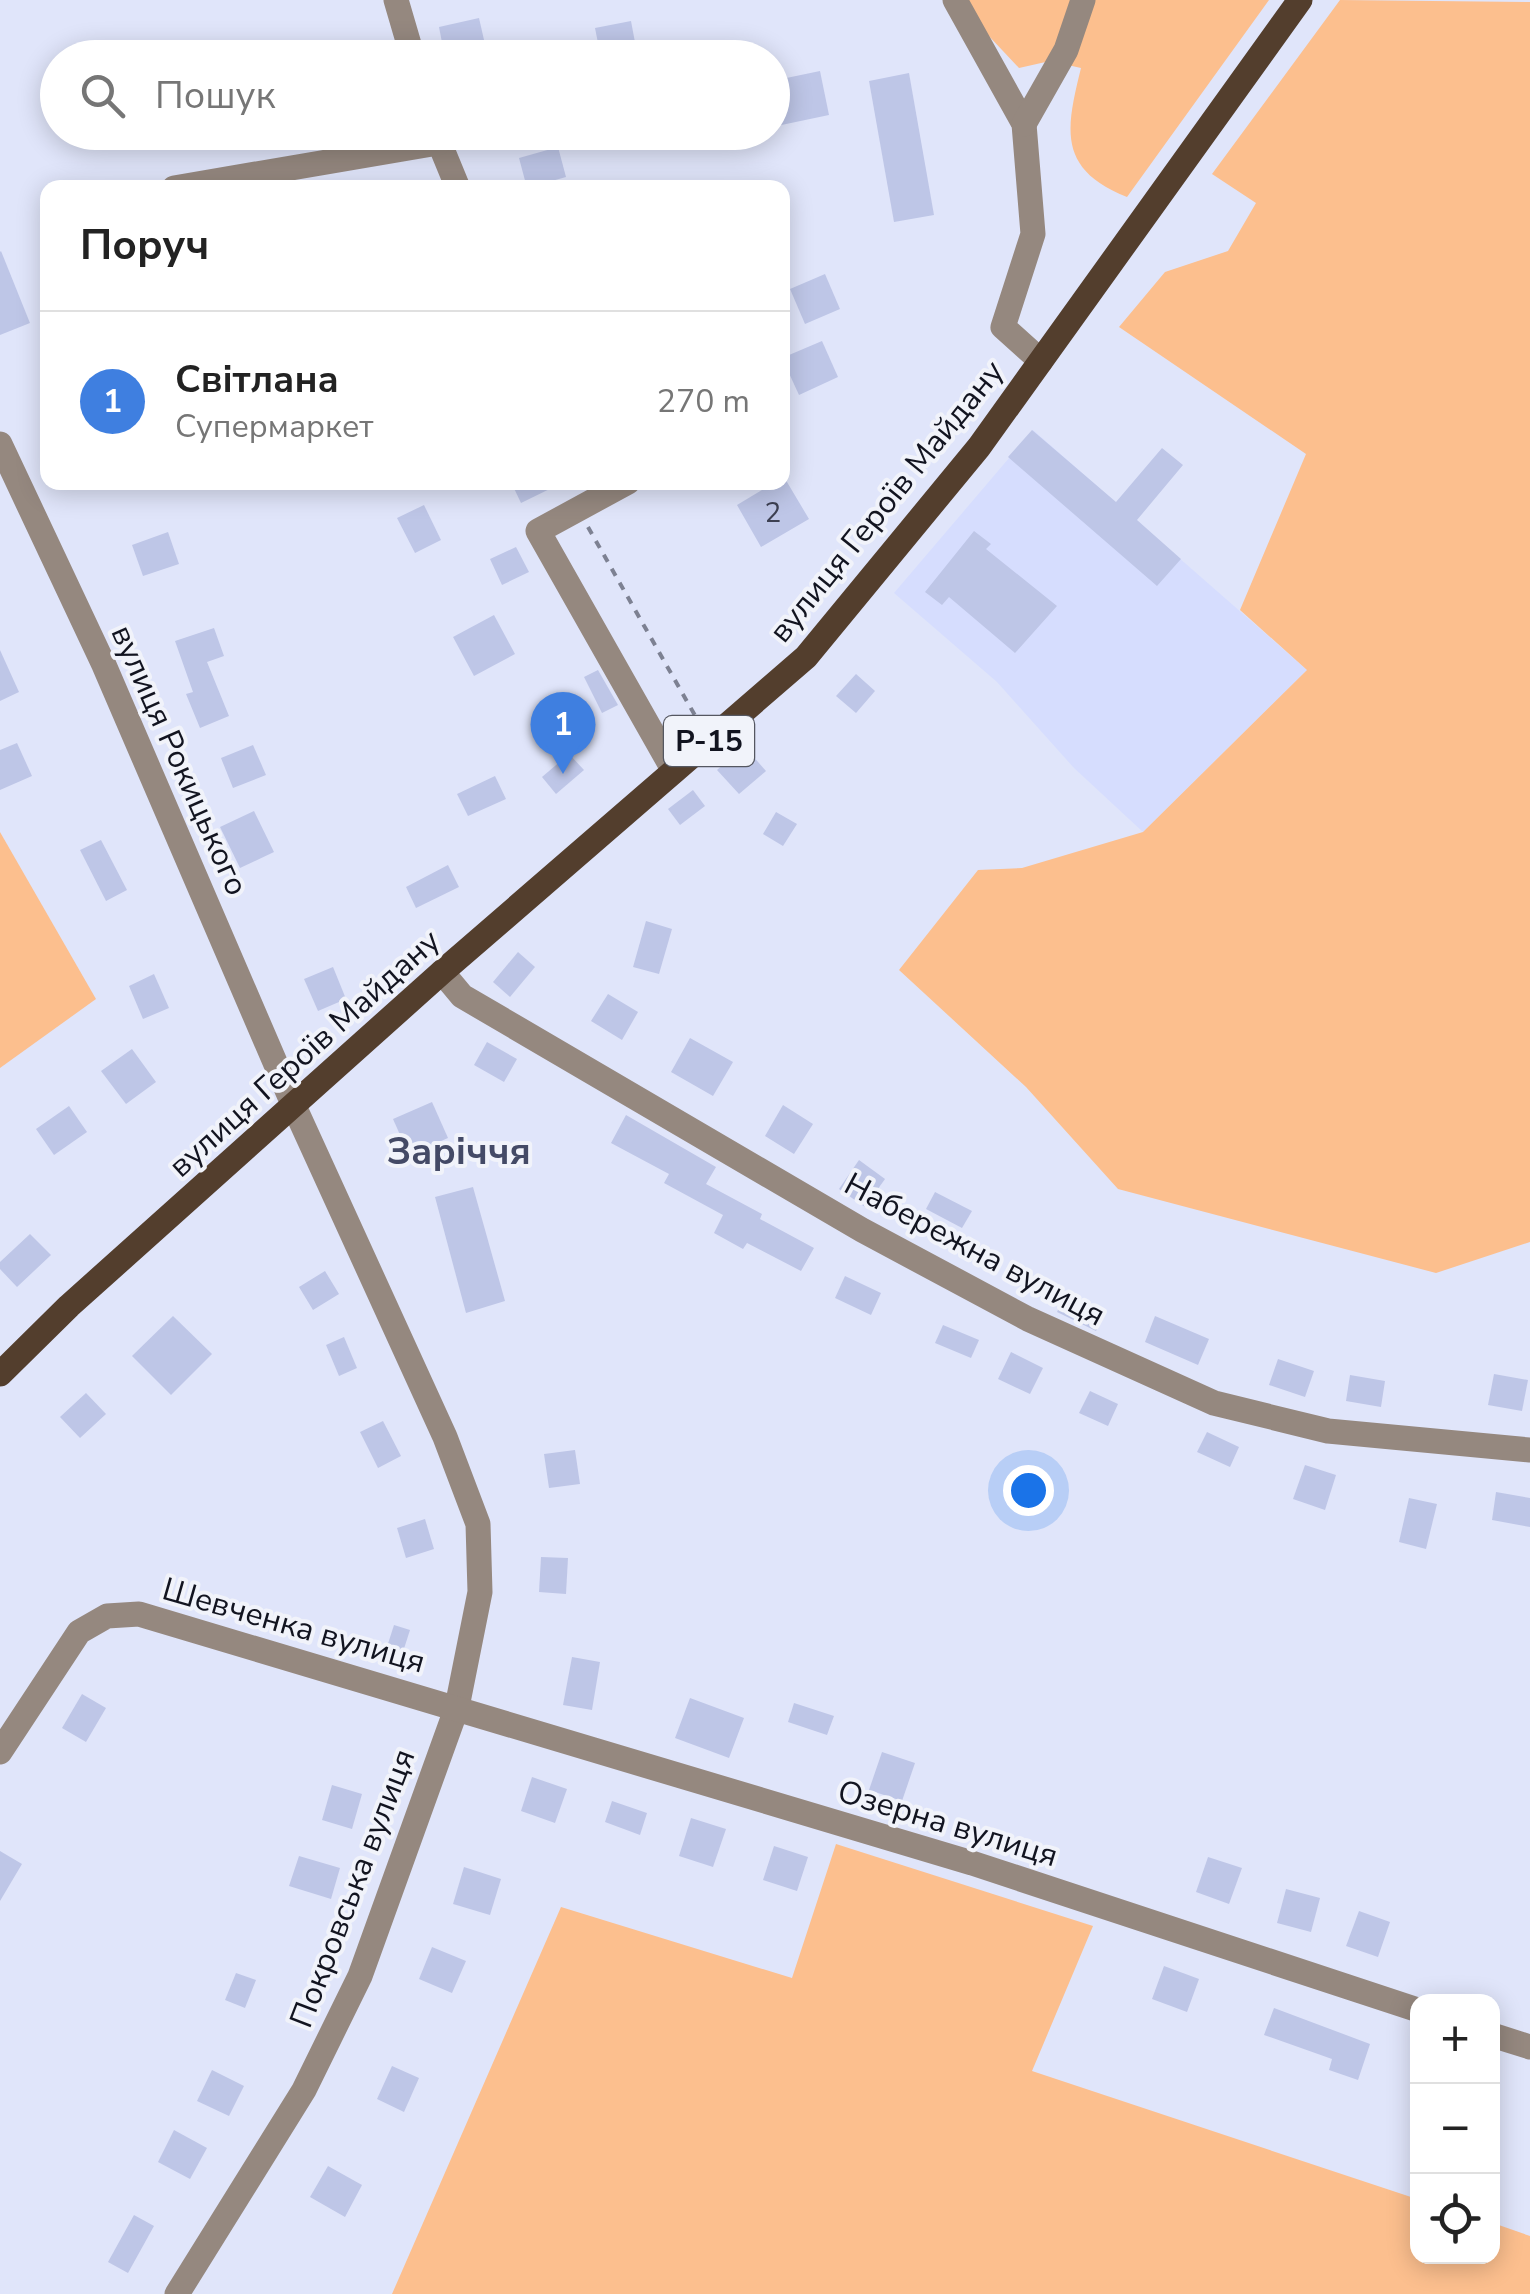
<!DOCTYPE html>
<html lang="uk">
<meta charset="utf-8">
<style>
:root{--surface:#fff;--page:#f6f6f6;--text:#222;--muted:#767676;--line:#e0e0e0;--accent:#8f5215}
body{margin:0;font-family:"Nunito Sans",sans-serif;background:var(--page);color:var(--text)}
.controls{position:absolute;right:30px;bottom:30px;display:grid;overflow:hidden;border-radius:20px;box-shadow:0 5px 25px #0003}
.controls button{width:90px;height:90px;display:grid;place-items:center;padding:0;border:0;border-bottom:2px solid var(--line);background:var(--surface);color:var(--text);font:50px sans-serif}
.you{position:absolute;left:1028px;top:1490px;width:35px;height:35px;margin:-25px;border:8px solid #fff;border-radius:50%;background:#1a73e8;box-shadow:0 0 0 15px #1a73e833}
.badge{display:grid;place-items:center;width:65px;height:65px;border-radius:50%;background:var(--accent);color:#fff;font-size:32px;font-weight:700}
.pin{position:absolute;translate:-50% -82px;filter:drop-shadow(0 2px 5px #0008)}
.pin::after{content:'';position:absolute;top:52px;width:35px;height:30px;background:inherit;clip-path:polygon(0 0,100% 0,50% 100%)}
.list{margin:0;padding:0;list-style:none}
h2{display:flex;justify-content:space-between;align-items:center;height:130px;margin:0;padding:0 40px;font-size:42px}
h2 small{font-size:32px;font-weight:400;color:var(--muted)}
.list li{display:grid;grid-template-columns:65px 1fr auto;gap:30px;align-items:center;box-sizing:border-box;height:180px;padding:0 40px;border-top:2px solid var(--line)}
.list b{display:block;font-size:38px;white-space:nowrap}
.list p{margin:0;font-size:32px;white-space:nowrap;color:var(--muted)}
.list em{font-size:32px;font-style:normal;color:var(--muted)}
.icon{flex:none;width:55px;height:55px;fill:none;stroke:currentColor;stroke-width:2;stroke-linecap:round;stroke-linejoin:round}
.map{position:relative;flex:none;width:1530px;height:2294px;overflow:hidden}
.search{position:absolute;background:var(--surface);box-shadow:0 5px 25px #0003;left:40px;top:40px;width:750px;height:110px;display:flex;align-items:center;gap:25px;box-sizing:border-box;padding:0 35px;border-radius:55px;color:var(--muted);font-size:38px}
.panel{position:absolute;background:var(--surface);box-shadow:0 5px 25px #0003;left:40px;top:180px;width:750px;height:310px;border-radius:20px}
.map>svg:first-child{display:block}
.built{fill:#d6ddfe}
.green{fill:#fcbf8e}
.building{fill:#bec6e7}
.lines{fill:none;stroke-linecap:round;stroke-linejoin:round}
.path{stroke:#7d8192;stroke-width:4;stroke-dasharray:8 8;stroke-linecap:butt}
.minor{stroke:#95887f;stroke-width:25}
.major{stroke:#533e2d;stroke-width:25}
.labels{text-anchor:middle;stroke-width:8;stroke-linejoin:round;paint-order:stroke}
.number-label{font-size:28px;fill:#3d4052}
.shield{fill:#f1f3fa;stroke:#555761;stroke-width:2.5}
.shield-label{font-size:30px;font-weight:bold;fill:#121420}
.street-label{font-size:32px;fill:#121420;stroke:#f1f3fa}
.quarter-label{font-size:38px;font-weight:bold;fill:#444a66;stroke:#f1f3fa}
</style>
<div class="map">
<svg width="1530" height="2294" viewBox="0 0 1530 2294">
<rect width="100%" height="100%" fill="#e0e5fa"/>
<polygon class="built" points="1033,430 1307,670 1143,832 1074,768 997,682 894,593"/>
<g class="green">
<path d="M968 0H1269L1127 197C1057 169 1066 129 1081 68L1050 61 1019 68 987 34Z"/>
<polygon points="1340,0 1530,2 1530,1242 1436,1273 1118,1189 1026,1087 899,970 978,870 1022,868 1143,832 1307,670 1240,610 1306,454 1119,327 1165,272 1228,251 1256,203 1212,174"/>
<polygon points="0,832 96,999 0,1068"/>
<polygon points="836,1844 1093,1926 1032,2071 1417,2199 1418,2256 1492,2256 1493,2223 1530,2236 1530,2294 392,2294 561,1907 792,1978"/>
</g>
<g class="building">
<polygon points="479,18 487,53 445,58 439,27"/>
<polygon points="631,21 638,58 601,58 595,28"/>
<polygon points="820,71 829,115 772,127 772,81"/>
<polygon points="909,73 934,215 894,222 869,81"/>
<polygon points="558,147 566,177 527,188 519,158"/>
<polygon points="1,251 30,323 0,335 0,252"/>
<polygon points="825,274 840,309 805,324 790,289"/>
<polygon points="822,341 838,377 799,395 782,358"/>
<polygon points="1032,430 1116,502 1162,448 1183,465 1137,520 1181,559 1157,586 1008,457"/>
<polygon points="784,477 809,519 761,547 737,505 775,482 782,482"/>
<polygon points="511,482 564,482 521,503"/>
<polygon points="424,505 441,540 415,553 397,518"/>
<polygon points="974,531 991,544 986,549 1057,606 1015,653 949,597 942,605 925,592"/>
<polygon points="168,532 179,564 143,576 132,545"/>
<polygon points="516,547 529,572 502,585 490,559"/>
<polygon points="494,615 515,654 474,676 453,637"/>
<polygon points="214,628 224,656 207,662 229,716 200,728 186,694 193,692 175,641"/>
<polygon points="0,650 19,692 0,701"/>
<polygon points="598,670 618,705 602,713 584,677"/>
<polygon points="856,674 875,691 856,713 836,696"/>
<polygon points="17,743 32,776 0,790 0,750"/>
<polygon points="253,745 266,775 233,788 221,758"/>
<polygon points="744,746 766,771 739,794 717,770"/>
<polygon points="569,754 584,770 556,794 542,777"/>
<polygon points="495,776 506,799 468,816 457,794"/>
<polygon points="693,790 705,806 680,825 668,809"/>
<polygon points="254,811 274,852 240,868 220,827"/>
<polygon points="776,812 797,824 783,846 763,834"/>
<polygon points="101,840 127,890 106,901 80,850"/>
<polygon points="448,865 459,887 416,908 406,887"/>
<polygon points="646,921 672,929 659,974 633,967"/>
<polygon points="518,952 535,967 510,997 493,982"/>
<polygon points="333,967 346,999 318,1011 304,979"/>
<polygon points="154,974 169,1008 143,1019 129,986"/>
<polygon points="608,994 638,1012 622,1040 591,1021"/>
<polygon points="690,1038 733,1062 713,1096 671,1072"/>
<polygon points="487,1042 517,1059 504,1082 474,1065"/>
<polygon points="132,1049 156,1082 126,1104 101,1071"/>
<polygon points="432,1102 448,1138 409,1155 393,1119"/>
<polygon points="783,1105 813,1124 794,1154 765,1136"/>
<polygon points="69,1106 87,1132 54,1155 36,1129"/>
<polygon points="626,1115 716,1167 706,1184 762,1214 760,1219 814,1248 801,1271 747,1243 743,1249 714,1233 723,1215 664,1183 669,1174 611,1143"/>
<polygon points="859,1160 885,1179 865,1207 839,1189"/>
<polygon points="473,1187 505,1301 466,1313 435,1197"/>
<polygon points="935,1192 972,1211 962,1228 926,1209"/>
<polygon points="30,1234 51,1255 17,1287 0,1269 0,1262"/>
<polygon points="325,1271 339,1294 313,1310 299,1287"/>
<polygon points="845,1276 881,1293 871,1315 835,1298"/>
<polygon points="1066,1293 1105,1312 1096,1331 1057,1312"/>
<polygon points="173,1316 212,1354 171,1395 132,1356"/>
<polygon points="1155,1316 1209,1339 1198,1365 1145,1342"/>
<polygon points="943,1325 979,1340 971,1358 935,1343"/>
<polygon points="344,1337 357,1368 339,1376 326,1345"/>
<polygon points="1011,1352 1043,1368 1030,1394 998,1379"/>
<polygon points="1278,1359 1314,1371 1305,1397 1269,1385"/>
<polygon points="1494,1374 1528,1380 1522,1411 1488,1405"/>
<polygon points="1350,1375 1385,1381 1381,1407 1346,1401"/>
<polygon points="1090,1391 1118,1404 1108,1426 1079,1413"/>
<polygon points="86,1393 106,1414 80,1438 60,1417"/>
<polygon points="383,1421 401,1456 378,1468 360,1432"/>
<polygon points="1207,1432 1239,1447 1230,1467 1197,1452"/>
<polygon points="575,1450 580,1484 549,1488 544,1454"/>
<polygon points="1305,1465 1336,1475 1325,1510 1293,1499"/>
<polygon points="1496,1492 1530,1498 1530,1527 1492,1520"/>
<polygon points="1409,1498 1437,1504 1426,1549 1399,1542"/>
<polygon points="425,1519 434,1549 406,1558 397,1528"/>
<polygon points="541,1557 568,1558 566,1594 539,1592"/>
<polygon points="394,1625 410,1630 401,1658 385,1653"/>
<polygon points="572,1657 600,1662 592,1710 563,1705"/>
<polygon points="82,1694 106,1708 86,1742 62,1728"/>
<polygon points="690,1698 744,1718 729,1758 675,1738"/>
<polygon points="794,1703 834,1716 827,1735 788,1722"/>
<polygon points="882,1752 915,1763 902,1801 869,1790"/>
<polygon points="532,1777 567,1789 555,1823 521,1811"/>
<polygon points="332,1785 362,1794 352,1829 322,1820"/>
<polygon points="612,1801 647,1813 640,1835 605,1822"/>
<polygon points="691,1818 726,1829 713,1867 679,1856"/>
<polygon points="774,1846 808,1857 797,1891 763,1880"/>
<polygon points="0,1851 22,1864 0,1901"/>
<polygon points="299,1856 340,1868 331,1899 289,1886"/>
<polygon points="1208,1857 1242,1868 1229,1904 1196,1892"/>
<polygon points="464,1867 501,1879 490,1915 453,1904"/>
<polygon points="1286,1889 1320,1898 1311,1932 1277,1923"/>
<polygon points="1359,1911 1390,1922 1378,1957 1346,1946"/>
<polygon points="432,1947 466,1961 452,1993 419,1979"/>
<polygon points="1164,1966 1199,1979 1187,2012 1152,1999"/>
<polygon points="236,1973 256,1980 245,2008 225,2000"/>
<polygon points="1274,2008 1370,2044 1358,2080 1329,2070 1332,2059 1264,2035"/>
<polygon points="392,2066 419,2078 404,2112 377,2099"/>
<polygon points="212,2070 244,2086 229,2116 197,2101"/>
<polygon points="174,2130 207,2148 190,2179 158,2162"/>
<polygon points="328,2166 362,2185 345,2217 310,2197"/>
<polygon points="134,2215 154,2226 128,2273 108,2262"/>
</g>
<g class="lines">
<polyline class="path" points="588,527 697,719"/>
<g class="minor">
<polyline points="396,0 413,58"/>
<polyline points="955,0 1024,124 1033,234 1003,327 1041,361"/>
<polyline points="1024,124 1066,50 1083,0"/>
<polyline points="435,132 458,188"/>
<polyline points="174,188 438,143"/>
<polyline points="0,444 104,665 293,1104 445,1437 478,1524 480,1592 457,1707 360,1976 304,2090 177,2294"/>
<polyline points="628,482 538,531 674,771"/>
<polyline points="442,972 462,996 862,1230 1028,1319 1214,1403 1328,1431 1530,1450"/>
<polyline points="0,1752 79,1632 107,1616 139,1614 972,1863 1418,2010"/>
<polyline points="1492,2035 1530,2047"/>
</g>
<polyline class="major" points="0,1374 69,1306 442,972 806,657 979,447 1300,0"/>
</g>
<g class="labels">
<g class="number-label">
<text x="773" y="522">2</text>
</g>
<rect class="shield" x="664" y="716" width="90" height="50" rx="8"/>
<g class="shield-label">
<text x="709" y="751">Р-15</text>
</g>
<g class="street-label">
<text transform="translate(886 501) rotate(-51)" y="11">вулиця Героїв Майдану</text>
<text transform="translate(180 760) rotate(66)" y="11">вулиця Рокицького</text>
<text transform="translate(304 1053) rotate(-42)" y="11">вулиця Героїв Майдану</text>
<text transform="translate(975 1249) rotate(28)" y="11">Набережна вулиця</text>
<text transform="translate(294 1625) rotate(16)" y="11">Шевченка вулиця</text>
<text transform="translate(948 1823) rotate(17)" y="11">Озерна вулиця</text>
<text transform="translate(352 1888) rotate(-69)" y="11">Покровська вулиця</text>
</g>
<g class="quarter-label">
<text x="459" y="1164">Заріччя</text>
</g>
</g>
</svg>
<div class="controls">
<button>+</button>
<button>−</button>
<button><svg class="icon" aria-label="locate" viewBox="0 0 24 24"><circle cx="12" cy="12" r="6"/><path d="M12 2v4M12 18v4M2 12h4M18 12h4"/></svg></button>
</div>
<div class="you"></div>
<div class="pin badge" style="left:563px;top:774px;background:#3f7fe0">1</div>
<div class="search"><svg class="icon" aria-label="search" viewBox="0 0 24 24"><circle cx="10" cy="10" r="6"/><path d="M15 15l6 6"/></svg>Пошук</div>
<section class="panel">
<h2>Поруч<small></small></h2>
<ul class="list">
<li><span class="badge" style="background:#3f7fe0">1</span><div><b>Світлана</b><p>Супермаркет</p></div><em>270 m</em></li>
</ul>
</section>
</div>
